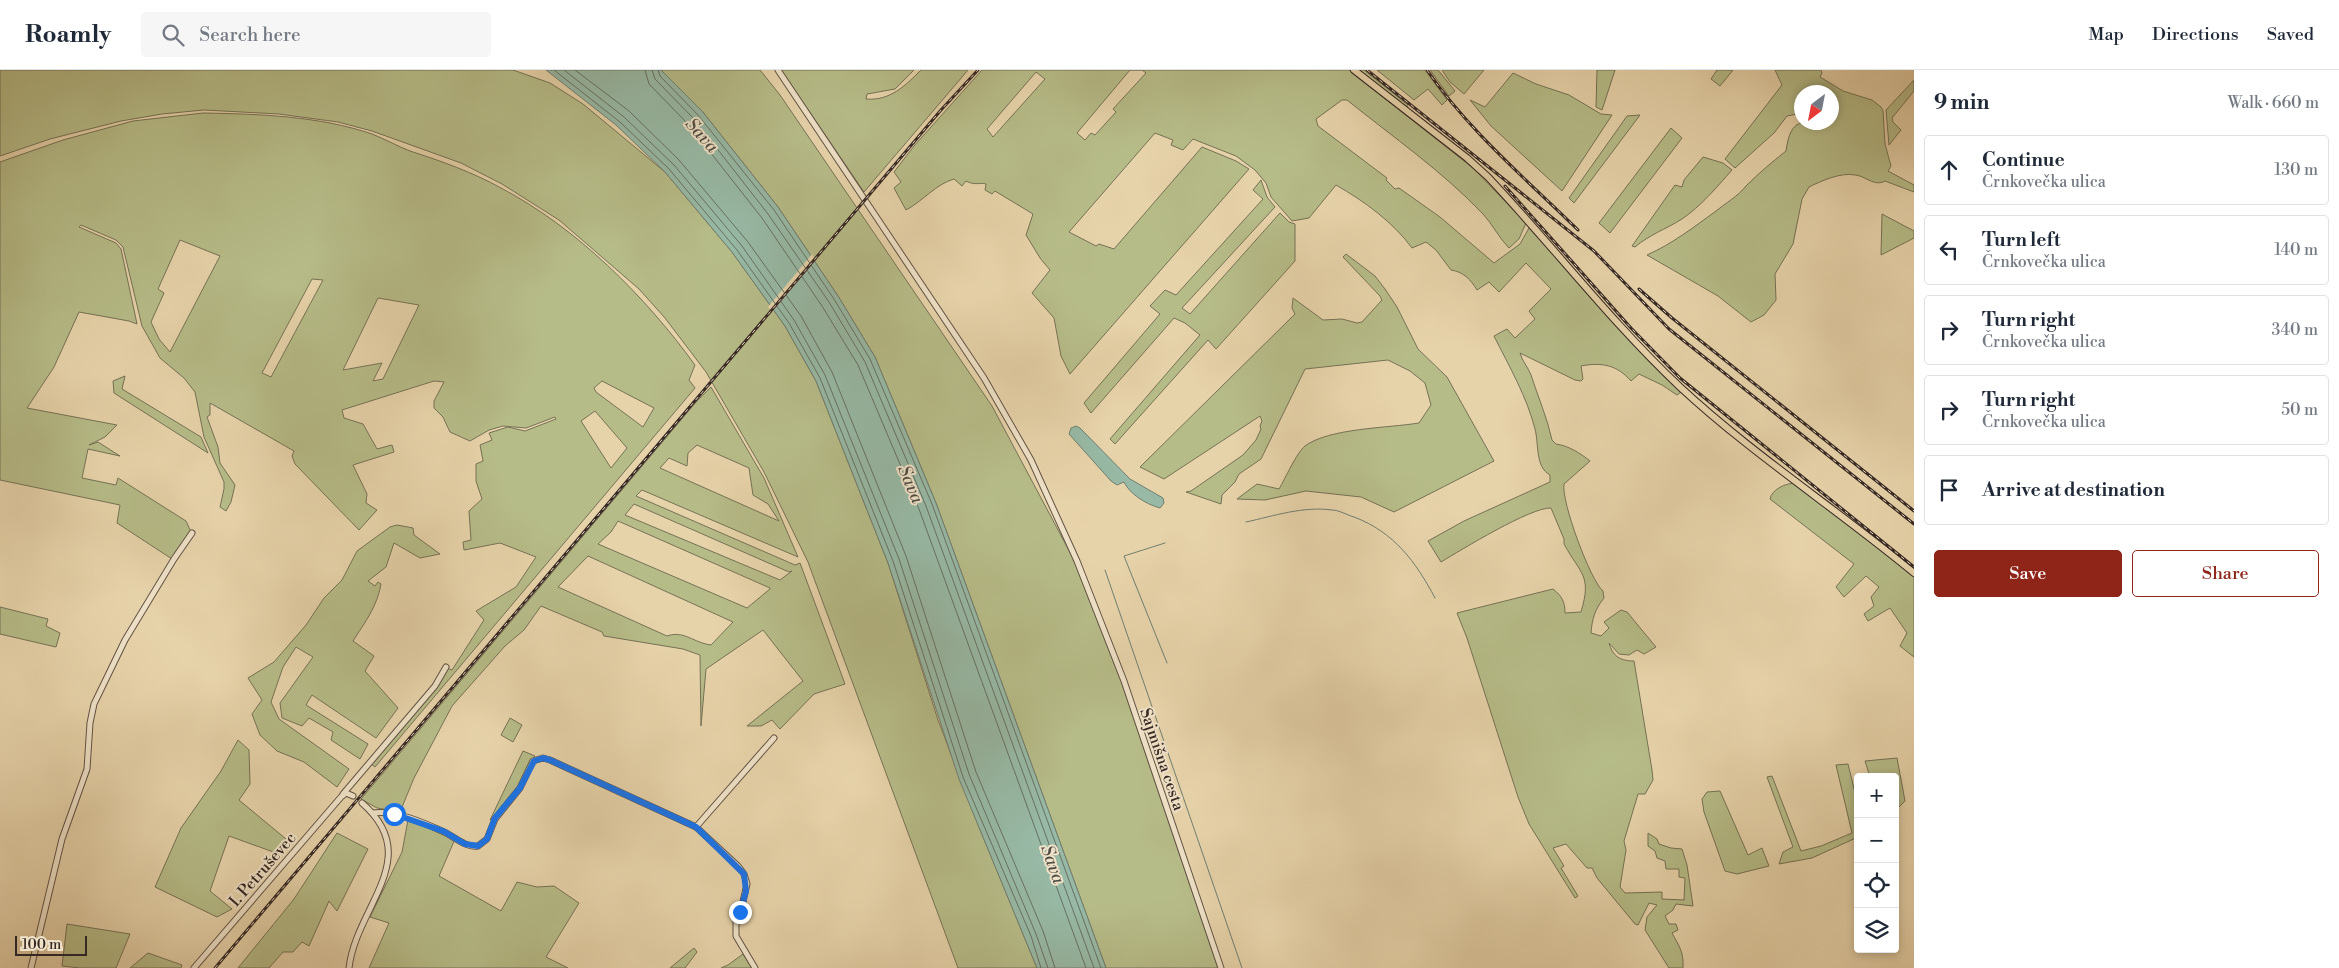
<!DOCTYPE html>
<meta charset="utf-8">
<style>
:root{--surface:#fff;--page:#f6f6f7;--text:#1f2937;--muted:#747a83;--line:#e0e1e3;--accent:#8f2418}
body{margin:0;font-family:"Libre Bodoni",serif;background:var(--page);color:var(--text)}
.controls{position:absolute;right:15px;bottom:15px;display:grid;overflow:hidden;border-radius:5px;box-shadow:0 2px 8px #0003}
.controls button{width:45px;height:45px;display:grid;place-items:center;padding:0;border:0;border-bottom:1px solid var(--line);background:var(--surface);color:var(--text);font:25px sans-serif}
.compass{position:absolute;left:1794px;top:15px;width:45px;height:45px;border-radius:50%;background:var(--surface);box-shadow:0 2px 8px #0003;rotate:212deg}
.scale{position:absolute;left:15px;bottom:12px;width:72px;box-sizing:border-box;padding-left:5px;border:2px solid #362823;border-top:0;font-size:14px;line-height:18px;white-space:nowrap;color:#362823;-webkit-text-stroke:4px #efe2c8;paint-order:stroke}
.stop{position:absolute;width:15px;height:15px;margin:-11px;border:4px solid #1a73e8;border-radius:50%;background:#fff}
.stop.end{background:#1a73e8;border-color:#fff;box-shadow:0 1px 5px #0008}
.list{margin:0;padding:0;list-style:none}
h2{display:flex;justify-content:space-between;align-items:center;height:65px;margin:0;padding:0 20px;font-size:21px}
h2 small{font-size:16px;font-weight:400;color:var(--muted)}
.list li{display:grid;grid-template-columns:32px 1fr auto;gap:15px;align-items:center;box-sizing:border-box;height:70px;margin:0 10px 10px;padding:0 10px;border:1px solid var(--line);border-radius:5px}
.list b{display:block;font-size:19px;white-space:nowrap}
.list p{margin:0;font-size:16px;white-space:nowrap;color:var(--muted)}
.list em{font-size:16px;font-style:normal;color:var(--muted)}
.actions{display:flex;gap:10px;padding:15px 20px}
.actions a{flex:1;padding:11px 0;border:1px solid var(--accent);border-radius:5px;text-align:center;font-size:18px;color:var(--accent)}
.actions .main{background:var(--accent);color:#fff}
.icon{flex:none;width:28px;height:28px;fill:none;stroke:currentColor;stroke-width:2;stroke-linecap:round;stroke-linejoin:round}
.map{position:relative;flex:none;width:1914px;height:898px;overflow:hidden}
header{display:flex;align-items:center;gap:30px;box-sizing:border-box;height:70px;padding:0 25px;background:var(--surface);border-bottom:1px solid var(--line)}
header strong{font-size:24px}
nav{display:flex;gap:28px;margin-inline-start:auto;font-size:18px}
.search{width:350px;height:45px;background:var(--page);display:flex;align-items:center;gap:12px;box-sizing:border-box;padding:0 18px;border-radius:5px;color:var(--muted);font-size:19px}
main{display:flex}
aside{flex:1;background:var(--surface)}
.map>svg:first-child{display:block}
.green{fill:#b6bc88;stroke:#767256;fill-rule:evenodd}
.water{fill:#97b9a5;stroke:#707f71}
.pier{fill:#e7d3aa}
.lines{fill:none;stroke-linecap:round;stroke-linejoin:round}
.shore{stroke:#667064;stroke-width:1}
.stream{stroke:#707f71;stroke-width:1}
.minor-casing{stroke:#625345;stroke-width:7}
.major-casing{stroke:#362823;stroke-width:8}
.minor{stroke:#efe2c8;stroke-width:5}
.major{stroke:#e7d3aa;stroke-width:6}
.rail-casing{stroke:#362823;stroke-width:3}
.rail{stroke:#efe2c8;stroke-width:1;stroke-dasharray:4;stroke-linecap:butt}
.route{stroke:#1a73e8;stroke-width:6}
.labels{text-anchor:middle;stroke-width:4;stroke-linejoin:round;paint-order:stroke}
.street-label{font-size:16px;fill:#362823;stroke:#efe2c8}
.water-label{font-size:18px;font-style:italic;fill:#4e4c44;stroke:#efe2c8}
</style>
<header>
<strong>Roamly</strong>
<div class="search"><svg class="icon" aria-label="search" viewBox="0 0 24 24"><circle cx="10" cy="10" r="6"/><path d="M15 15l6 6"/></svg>Search here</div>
<nav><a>Map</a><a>Directions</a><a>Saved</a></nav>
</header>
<main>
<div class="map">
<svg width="1914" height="898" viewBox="0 0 1914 898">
<rect width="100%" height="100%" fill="#e7d3aa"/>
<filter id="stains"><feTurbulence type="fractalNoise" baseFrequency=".004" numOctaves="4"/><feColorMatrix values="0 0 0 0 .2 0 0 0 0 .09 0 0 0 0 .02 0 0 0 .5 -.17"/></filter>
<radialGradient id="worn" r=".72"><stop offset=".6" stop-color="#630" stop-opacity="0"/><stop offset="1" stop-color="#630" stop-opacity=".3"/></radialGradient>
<g class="green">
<polygon points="0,0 513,0 550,13 583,34 665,102 732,182 785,256 816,311 888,493 938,650 979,757 1037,898 958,898 808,492 764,402 706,302 665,248 639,219 559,150 502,114 461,93 372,61 338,52 279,44 204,40 162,44 121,51 50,69 0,86"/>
<polygon points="661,0 760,0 780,25 992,336 1073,488 1121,611 1218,898 1106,898 936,433 875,287 838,226 778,137 702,41"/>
<path d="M781 0H914L895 19 867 24 866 29C890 31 905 16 921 0H968L864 122Z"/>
<path d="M982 0H1349L1474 99 1526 153 1519 169 1509 178C1499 168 1493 155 1483 144 1442 101 1393 67 1347 30H1342L1316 49 1318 56 1387 108 1386 110 1395 119 1399 118 1440 147 1494 193 1520 174 1529 158 1647 289 1681 322 1677 325 1662 315 1639 304 1631 311C1617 295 1602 292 1581 296L1583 309 1581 311 1575 310 1520 283C1522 291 1528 297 1531 305 1538 327 1547 347 1552 370L1556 374C1569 376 1580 383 1590 391L1564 414C1561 431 1590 510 1603 521L1604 528C1595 539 1592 549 1591 563L1601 566 1609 558 1604 552 1621 540 1627 542 1656 577 1644 584 1637 580 1629 585 1619 584 1609 573C1613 587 1621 591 1634 591L1652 700 1653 710 1645 724H1638L1624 771 1626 780 1620 817 1625 823 1662 822V829L1684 830 1685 808 1679 807V799H1666L1665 791 1657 788 1655 781 1648 776V763L1657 769 1659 774 1671 778 1682 779 1687 795 1693 836 1676 834 1673 840 1665 846 1669 854H1676L1678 860 1672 863C1679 876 1684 882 1683 898H1669L1645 860 1647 847 1657 835 1649 833 1638 855 1635 854 1597 808 1592 798H1587L1566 774 1553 778 1564 796 1561 798 1578 826 1575 828 1529 754 1518 727 1467 568 1457 543 1553 519C1562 526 1565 532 1565 543L1581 542C1592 505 1581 505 1564 474V469L1551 438C1531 437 1461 480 1441 492L1428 471 1464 451 1550 412V405C1535 397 1539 374 1535 359 1527 327 1509 296 1494 266L1507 259 1515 268 1535 249 1529 241 1551 219 1526 193 1499 222 1489 212 1477 220C1471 210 1464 202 1451 200L1436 180 1426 172 1412 178C1393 152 1364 131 1336 115L1309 148 1292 151 1271 127 1266 113 1255 100 1236 86 1193 69 1183 80 1171 75 1173 70 1155 63 1069 162 1096 176 1099 174 1114 179 1202 77 1236 91 1249 99 1070 304 1061 286 1054 248 1032 223 1050 200 1040 188 1026 165 1033 144 995 121 992 124 985 120 986 114C982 112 975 116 966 111L962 116 954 109C936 114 923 131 906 140L894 118 901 112 894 102 914 76ZM1130 0H1142L1146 3 1113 39 1116 42 1095 65 1091 63 1085 70 1077 63ZM1036 2 1045 9 993 67 987 59Z"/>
<polygon points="1357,0 1364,0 1408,35 1406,38"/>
<polygon points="1377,0 1425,0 1447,30 1442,35 1428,19 1414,30"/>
<polygon points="1430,0 1438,0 1455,21 1449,26"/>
<polygon points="1442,0 1484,0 1464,24 1450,12"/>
<polygon points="1597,0 1615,0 1602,40 1596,37"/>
<polygon points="1717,0 1733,0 1720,16 1711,9"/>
<path d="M1775 0H1821L1822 3 1820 7 1843 21 1872 30 1881 37 1883 41 1885 74 1891 96 1888 101 1914 115V122L1885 111C1874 117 1866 106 1855 105 1841 102 1821 111 1809 117L1802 129 1793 174 1775 204 1776 230 1764 245 1751 252 1718 226 1647 185C1672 174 1694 157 1716 141 1726 133 1738 126 1746 116 1759 103 1772 92 1786 81 1791 46 1802 52 1832 52V22H1802L1801 39 1797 44 1787 46 1774 63 1735 98 1725 89 1782 15Z"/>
<polygon points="1513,3 1536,14 1569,25 1601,44 1612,45 1562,121 1491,56 1470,30 1485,37"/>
<polygon points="1914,10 1914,21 1892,48 1893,52 1901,60 1889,75 1886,40"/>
<path d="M203 43C259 44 319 46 372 64 385 69 397 76 410 81 441 91 472 102 501 118 577 158 645 226 695 295L689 310 695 318 375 697 370 693 447 598 452 600 484 550 476 541 516 517 536 487 500 473 464 480 463 472 471 470 469 441 482 429 476 411V394L483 391 480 375 492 370 489 363 508 357 525 361 556 349 555 347 526 358 503 356 489 360 470 371 450 362 443 347 434 338V331L444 312 434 311 342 340 344 348 363 354 377 379 392 375 394 382 353 395 367 424 366 433 377 440 359 460 295 394 292 386 294 381 210 333V345L207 347 218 377 220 393 235 415 231 432 226 441 220 437 224 419V412L204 367 195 322 184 308 160 288 142 256 123 177 116 170 81 155 79 157 116 173 121 179 137 254 129 251 79 242 54 297 27 338 117 355 105 367 89 375 98 372 120 386 88 379 82 408 116 415 118 408 186 451 191 462 172 489 117 453 120 435 0 410V92L63 70 133 51ZM180 170 220 186 170 282 159 269 151 252 164 223 158 219ZM312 209 323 210 271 307 262 303ZM378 228 419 235 383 309 373 311 382 293 343 300ZM602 311 654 338 643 357 596 322 594 318ZM595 341 627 378 611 398 581 351Z"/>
<polygon points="1640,45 1574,133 1569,128 1627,46"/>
<polygon points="1671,58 1682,68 1610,163 1599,153"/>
<path d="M1703 87 1723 93 1732 100C1716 118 1701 136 1682 149 1666 159 1649 165 1635 177L1632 176 1675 115 1682 117 1684 110Z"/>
<polygon points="1261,110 1267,127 1275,137 1182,238 1190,244 1280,143 1289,152 1295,154 1295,191 1216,279 1208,270 1115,374 1110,369 1200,265 1185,253 1174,248 1091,343 1084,333 1160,244 1150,236 1165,220 1176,225 1263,129 1253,120"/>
<polygon points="1882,144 1914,161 1914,168 1881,185"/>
<path d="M1346 184 1375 206 1385 219 1397 237 1418 279 1447 307 1494 391 1394 442 1361 427 1306 421 1265 430 1237 429 1257 414 1279 419C1285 409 1297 382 1305 376 1329 358 1389 358 1419 353L1431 335 1425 313 1410 301 1388 290 1305 299 1261 389 1239 404 1235 412 1222 425 1221 434 1186 422 1191 421 1243 385 1256 370 1261 359 1260 356 1262 351 1260 346 1164 409 1140 397 1295 244 1292 238 1293 228 1323 250 1342 249 1357 253 1362 252 1382 230 1380 226 1343 187Z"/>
<polygon points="125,306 122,319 201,367 208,383 114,323 113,311"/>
<path d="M711 317 764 408 798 487 642 420 636 426 795 495 800 493 845 614 814 624 780 659 772 650 761 656H747L803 611 763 560 706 599 701 656 700 585 683 579 604 566 602 562 541 536 524 560 505 576 452 636 414 708 400 742 377 738 361 729 697 331ZM697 375 749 398 753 425 768 434 779 451 660 398 669 388 687 396 688 383ZM634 434 789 502 792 501 780 510 625 445ZM618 451 770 518V519L747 538 598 474 611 462ZM588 486 733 552 711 575C694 573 684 560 667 566L558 517Z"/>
<path d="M1796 413 1914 505V587L1900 576 1907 563 1890 538 1868 551 1864 544 1874 536 1871 527 1879 517 1866 506 1844 527 1836 517 1854 494 1770 429C1772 419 1786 413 1796 413Z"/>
<path d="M397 455 413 458 414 465 440 484 420 488 394 473 386 497 368 511 375 516 378 512 381 514C377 537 365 552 353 571L374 586 365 601 398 638 376 668 312 625 306 635 368 674 360 689 331 670 333 662 309 648 302 656 282 648 280 633 313 587 296 577 283 597 271 632 279 649 349 699 337 717 304 692 277 681 260 665 252 644 262 630 248 608 274 592 306 555 324 528 342 510 357 481 390 457Z"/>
<polygon points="0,537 48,549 46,556 60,563 56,577 0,564"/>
<polygon points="510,648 522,655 513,672 501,665"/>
<polygon points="238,670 249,680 250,714 239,730 292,774 279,784 229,766 210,821 232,839 217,847 155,817 181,758 221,701"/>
<polygon points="523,681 535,686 514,725 490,750"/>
<polygon points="1897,688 1905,731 1895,741 1895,707 1870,707 1865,691"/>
<polygon points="1848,694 1858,735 1858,767 1812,788 1779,794 1783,782 1793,777 1767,707 1772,706 1801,781 1821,776 1852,763 1836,695"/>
<polygon points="1720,721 1748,785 1762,778 1769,796 1737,804 1725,801 1704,742 1702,729 1707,722"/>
<polygon points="408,750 455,769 439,806 501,841 517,812 537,817 554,816 579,833 546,887 568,898 369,898 389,853 370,847 402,782"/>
<polygon points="337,763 368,779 337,841 329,831 309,876 302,872 293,882 283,882 269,898 238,898 294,829"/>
<polygon points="67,854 130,864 116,898 80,898 62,896"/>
<polygon points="694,878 697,882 685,898 670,898"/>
<polygon points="148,883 182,895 181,898 130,898"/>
<polygon points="743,884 752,898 721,898 728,895"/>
</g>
<g class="water">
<polygon points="546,0 661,0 702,41 778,137 838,226 875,287 936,433 1106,898 1037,898 959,709 888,493 816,311 785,256 732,182 665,102 616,55"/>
<path d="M1076 356 1080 358 1130 409 1163 428 1164 433 1160 438C1145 434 1129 423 1124 412L1117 415 1111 411 1069 364 1071 358Z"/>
</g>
<polygon class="pier" points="812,184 816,190 772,242 768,237"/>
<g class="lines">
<g class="shore">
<polyline points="554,0 620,52 669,99 737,180 789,253 820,308 893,491 963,707 1031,866 1041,898"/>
<polyline points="564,0 624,47 674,95 742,176 794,250 825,305 899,489 969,704 1036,864 1048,898"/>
<polyline points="575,0 629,41 679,90 748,172 801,246 832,302 906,486 976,702 1043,861 1055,898"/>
<polyline points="645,0 649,14 688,54 762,148 822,236 858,295 919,439 1086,898"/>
<polyline points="652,0 655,9 694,49 768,144 829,232 865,292 926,436 1094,898"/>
<polyline points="658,0 660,6 698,45 774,140 834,229 870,289 932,434 1101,898"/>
</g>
<g class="stream">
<path d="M1246 452C1274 446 1303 436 1332 440 1339 440 1347 445 1354 447 1394 462 1416 492 1435 528"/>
<polyline points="1165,473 1124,486 1167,593"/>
<polyline points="1105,500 1242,898"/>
</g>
<g class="minor-casing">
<g id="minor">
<polyline points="778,0 984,308 1031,390 1077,491 1124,611 1221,898"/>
<polyline points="343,724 435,616 446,597"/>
<path d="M373 743C395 740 422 752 442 761 454 766 465 778 478 776L487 769 495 749 520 718 533 691 543 688 550 690 696 757 738 796 744 804 747 814 742 836 736 850V866L755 898"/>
<polyline points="696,757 774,668"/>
<polyline points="31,898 62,769 87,699 90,653 94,634 125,570 174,489 192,463"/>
<polyline points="194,898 341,727 346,723 353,726"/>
<path d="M349 898C356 836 425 788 362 733"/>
</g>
</g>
<g class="major-casing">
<path id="major" d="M1354 0 1467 88 1488 107C1553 176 1611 252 1680 317 1751 383 1838 440 1914 503"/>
</g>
<use href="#minor" class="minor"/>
<use href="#major" class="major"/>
<g class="rail-casing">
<g id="rail">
<polyline points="1367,0 1594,181 1669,259 1914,454"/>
<path d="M1427 0C1468 60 1526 109 1578 160"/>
<polyline points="1505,116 1631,258 1680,308 1914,497"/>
<polyline points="1639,219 1672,248 1914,441"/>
<polyline points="215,898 941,40 978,0"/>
</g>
</g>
<use href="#rail" class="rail"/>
</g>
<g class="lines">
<polyline class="route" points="394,744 443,761 465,774 478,776 487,769 495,748 520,718 534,691 543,688 550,690 696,757 744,804 746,821 740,842"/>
</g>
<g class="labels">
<g class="street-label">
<text transform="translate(1163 689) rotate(71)" y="6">Sajmišna cesta</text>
<text transform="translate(262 799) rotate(-49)" y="6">I. Petruševec</text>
</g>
<g class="water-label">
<text transform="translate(702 65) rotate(48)" y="6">Sava</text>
<text transform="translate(911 414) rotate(67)" y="6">Sava</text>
<text transform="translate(1053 794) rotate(70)" y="6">Sava</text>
</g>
</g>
<rect width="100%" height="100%" filter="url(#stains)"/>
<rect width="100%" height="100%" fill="url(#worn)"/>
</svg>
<div class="controls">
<button>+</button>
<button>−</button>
<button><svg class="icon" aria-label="locate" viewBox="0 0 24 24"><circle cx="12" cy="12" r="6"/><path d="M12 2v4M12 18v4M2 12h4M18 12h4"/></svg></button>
<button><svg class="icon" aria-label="layers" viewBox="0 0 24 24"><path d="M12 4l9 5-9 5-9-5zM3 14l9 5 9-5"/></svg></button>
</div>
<svg class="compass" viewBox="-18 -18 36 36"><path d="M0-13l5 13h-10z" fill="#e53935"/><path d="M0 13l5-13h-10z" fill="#747a83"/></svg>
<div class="scale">100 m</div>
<div class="stop" style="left:394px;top:744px"></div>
<div class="stop end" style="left:740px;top:842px"></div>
</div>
<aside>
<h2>9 min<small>Walk · 660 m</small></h2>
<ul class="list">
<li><svg class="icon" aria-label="ahead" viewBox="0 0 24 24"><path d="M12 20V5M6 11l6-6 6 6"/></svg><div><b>Continue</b><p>Črnkovečka ulica</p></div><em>130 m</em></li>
<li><svg class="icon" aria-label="left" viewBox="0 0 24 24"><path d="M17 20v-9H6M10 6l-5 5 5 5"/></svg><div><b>Turn left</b><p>Črnkovečka ulica</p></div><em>140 m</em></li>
<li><svg class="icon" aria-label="right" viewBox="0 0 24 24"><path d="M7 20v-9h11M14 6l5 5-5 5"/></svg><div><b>Turn right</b><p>Črnkovečka ulica</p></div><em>340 m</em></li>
<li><svg class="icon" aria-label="right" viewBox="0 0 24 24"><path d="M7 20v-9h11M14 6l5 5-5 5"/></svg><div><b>Turn right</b><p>Črnkovečka ulica</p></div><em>50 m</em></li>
<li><svg class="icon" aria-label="arrive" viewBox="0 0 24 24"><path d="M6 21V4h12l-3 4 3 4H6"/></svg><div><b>Arrive at destination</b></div></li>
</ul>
<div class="actions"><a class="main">Save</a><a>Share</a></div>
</aside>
</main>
